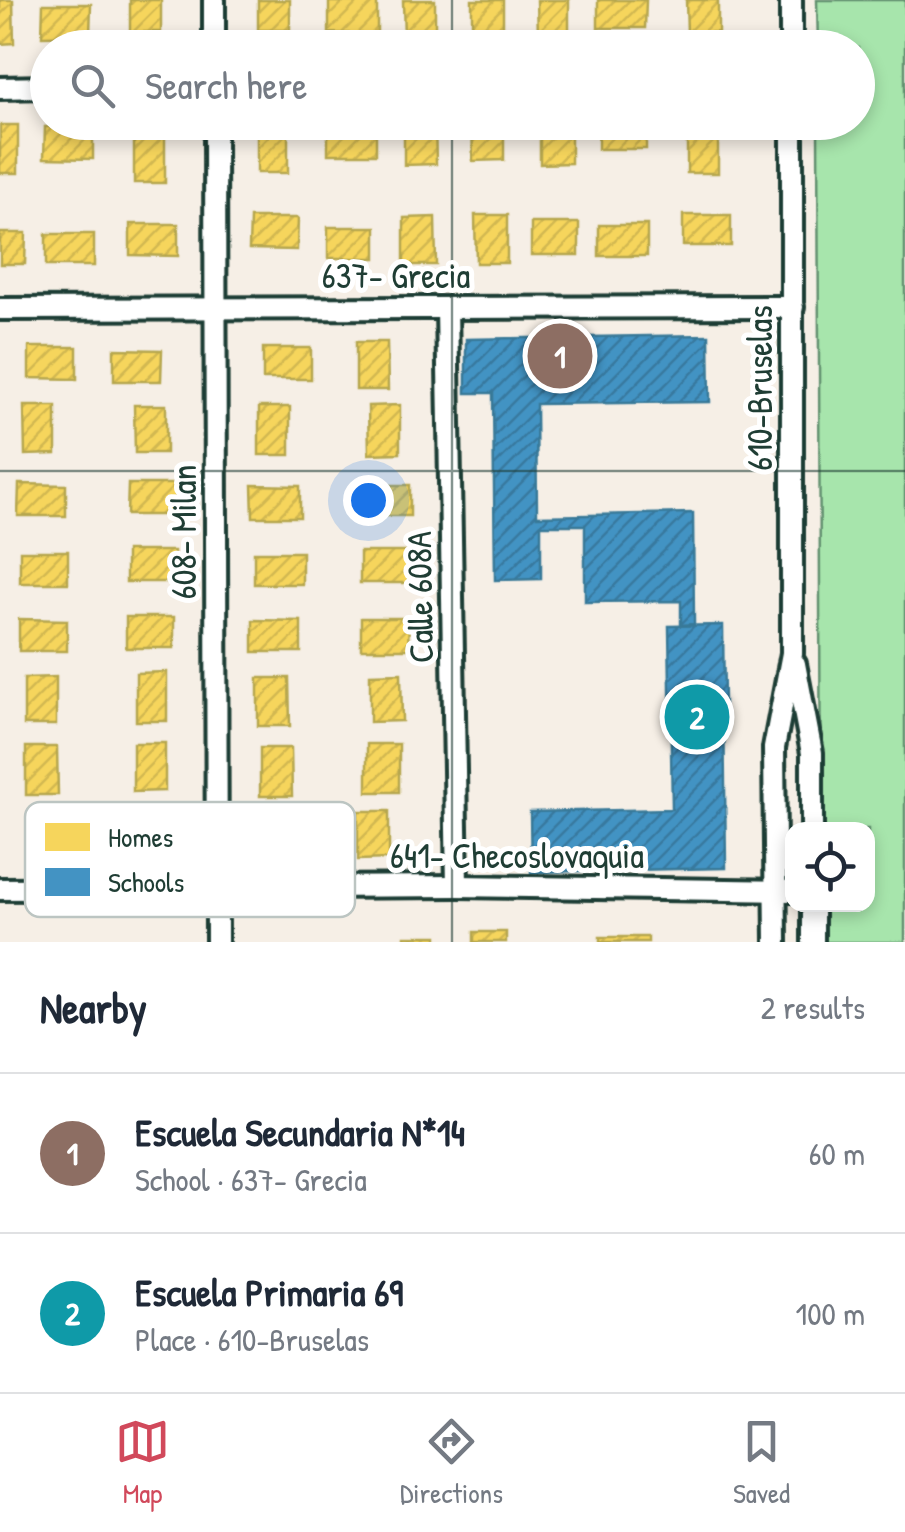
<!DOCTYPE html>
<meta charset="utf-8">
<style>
:root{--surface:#fff;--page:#f6f6f7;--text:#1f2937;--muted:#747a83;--line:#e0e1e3;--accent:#d1495b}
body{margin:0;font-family:"Patrick Hand",sans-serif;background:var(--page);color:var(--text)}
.controls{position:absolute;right:30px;bottom:30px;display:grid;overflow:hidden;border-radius:20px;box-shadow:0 5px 15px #0003}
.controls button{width:90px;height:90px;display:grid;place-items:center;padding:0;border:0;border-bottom:2px solid var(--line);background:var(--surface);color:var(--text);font:50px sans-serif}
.you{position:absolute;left:368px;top:500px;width:35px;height:35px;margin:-25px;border:8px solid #fff;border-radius:50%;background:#1a73e8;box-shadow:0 0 0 15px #1a73e833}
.badge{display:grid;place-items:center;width:65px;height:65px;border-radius:50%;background:var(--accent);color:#fff;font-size:32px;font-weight:700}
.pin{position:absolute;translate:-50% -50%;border:5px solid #fff;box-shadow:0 2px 10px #0006}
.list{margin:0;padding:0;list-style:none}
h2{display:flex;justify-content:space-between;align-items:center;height:130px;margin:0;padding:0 40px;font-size:42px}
h2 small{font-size:32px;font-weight:400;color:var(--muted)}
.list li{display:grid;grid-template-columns:65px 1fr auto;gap:30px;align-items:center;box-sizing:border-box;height:160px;padding:0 40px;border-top:2px solid var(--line)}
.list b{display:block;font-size:38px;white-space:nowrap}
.list p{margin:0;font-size:32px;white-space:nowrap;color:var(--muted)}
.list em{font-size:32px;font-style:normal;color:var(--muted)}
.icon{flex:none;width:55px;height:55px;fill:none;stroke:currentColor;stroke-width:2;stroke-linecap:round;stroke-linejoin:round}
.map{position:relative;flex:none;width:905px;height:942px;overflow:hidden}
.search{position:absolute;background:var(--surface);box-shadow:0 5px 15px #0003;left:30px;right:30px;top:30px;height:110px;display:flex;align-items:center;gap:25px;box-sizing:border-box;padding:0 35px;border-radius:55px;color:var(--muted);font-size:38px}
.sheet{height:450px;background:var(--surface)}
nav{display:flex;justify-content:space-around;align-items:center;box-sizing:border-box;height:140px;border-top:2px solid var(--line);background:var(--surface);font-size:28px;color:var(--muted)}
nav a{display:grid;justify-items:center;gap:5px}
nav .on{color:var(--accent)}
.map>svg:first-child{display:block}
.park{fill:#a7e5ac;stroke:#639170;stroke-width:2.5}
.homes{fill:url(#homes-hatch);stroke:#b6a750;stroke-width:2.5}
.schools{fill:url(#schools-hatch);stroke:#387998;stroke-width:2.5}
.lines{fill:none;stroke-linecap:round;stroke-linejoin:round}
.minor-casing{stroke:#1f3d34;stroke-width:28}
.minor{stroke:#fff;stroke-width:20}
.grid{fill:none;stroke:#1f3d34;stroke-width:2.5;stroke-opacity:0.55}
.labels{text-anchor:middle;stroke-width:10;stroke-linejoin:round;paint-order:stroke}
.street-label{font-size:35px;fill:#1f3d34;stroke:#fff}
.key{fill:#fff;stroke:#bcc5c2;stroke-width:2.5}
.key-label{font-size:28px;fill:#1f3d34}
</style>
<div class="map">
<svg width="905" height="942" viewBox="0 0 905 942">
<defs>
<pattern id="homes-hatch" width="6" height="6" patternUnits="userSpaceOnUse" patternTransform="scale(2.5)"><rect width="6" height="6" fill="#f6d55c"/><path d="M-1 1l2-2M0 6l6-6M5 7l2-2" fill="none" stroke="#d2b851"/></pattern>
<pattern id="schools-hatch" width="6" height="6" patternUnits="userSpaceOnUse" patternTransform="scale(2.5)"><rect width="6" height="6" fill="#4393c3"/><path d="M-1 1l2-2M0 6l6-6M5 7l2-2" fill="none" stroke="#37799f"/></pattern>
</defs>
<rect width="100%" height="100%" fill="#f6efe6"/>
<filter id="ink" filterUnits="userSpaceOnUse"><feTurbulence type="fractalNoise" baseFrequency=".01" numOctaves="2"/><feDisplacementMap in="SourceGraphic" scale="20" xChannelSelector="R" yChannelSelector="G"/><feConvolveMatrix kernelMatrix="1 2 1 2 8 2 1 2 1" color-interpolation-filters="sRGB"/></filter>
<g filter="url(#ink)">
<polygon class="park" points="817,0 905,0 905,942 822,942 821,905 868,904 868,829 821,829 818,123 858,122 858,48 818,47"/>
<g class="homes">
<polygon points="0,0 13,0 14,43 0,44"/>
<rect x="130" y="0" width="31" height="32"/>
<rect x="258" y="0" width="32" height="30"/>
<polygon points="403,0 435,0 435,40 404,40"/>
<rect x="472" y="0" width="31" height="34"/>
<polygon points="537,0 569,0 569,34 538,35"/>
<polygon points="598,0 646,0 645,28 598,28"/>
<polygon points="686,0 718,0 718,32 687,33"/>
<polygon points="329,2 377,2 377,34 329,33"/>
<polygon points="43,4 91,4 90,35 42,36"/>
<rect x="328" y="122" width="48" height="32"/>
<polygon points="404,122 435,122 436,164 404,165"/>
<polygon points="472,122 504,122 504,160 473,161"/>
<polygon points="540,122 571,122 571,163 540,164"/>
<rect x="598" y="122" width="48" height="27"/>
<rect x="0" y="125" width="18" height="48"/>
<polygon points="288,125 288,173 257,173 257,126"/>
<polygon points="718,125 718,173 687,173 687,126"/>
<polygon points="45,127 93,127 93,159 44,158"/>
<rect x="134" y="135" width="31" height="48"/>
<polygon points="475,215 507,215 507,263 476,263"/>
<rect x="683" y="215" width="48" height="31"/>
<polygon points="435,217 436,265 404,265 404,218"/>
<polygon points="250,218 298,218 297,250 249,249"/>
<rect x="531" y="223" width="48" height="32"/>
<polygon points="130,224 178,224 178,256 130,255"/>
<rect x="599" y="225" width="48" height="31"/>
<rect x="328" y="227" width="48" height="31"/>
<polygon points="0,233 26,233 25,264 0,264"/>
<rect x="46" y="234" width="48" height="32"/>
<polygon points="356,342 387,342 388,390 356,390"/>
<polygon points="29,347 77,347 77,379 29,378"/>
<rect x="263" y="348" width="48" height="31"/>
<polygon points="114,349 162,350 161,381 114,381"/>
<polygon points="134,405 166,405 166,453 135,453"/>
<polygon points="400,405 400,453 369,454 368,406"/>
<polygon points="24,406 56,406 56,454 25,455"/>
<rect x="259" y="407" width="31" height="48"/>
<polygon points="19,484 66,485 66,516 18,516"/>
<polygon points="128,484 176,484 175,515 127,515"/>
<polygon points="252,485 300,486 300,517 253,517"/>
<rect x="362" y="485" width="48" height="31"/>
<rect x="20" y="551" width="48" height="32"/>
<rect x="126" y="551" width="48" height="31"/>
<rect x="254" y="552" width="48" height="32"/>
<rect x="360" y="552" width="48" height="31"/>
<rect x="126" y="617" width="48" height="31"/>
<polygon points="361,618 409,618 408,649 361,649"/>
<polygon points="19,619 67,620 67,651 19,651"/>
<polygon points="253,620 301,621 301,652 253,652"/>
<polygon points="167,672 167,721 136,721 136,673"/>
<polygon points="401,673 402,721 370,722 370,674"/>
<polygon points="56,677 56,725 24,725 24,678"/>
<polygon points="258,678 289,678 290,726 258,726"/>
<polygon points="133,743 165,743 165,791 133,792"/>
<rect x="367" y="744" width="32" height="48"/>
<polygon points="26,747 57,747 58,795 26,795"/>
<polygon points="260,748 291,748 292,796 260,796"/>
<polygon points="358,811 389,811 389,859 358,860"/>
<rect x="474" y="932" width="32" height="10"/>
<rect x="405" y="936" width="32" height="6"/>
<rect x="600" y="937" width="48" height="5"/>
</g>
<g class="schools">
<polygon points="709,335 710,402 536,404 537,516 693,513 694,624 681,625 681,601 585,602 585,525 541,525 541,579 495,580 493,393 466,393 466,339"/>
<polygon points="723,625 726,868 531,872 530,812 672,809 669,626"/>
</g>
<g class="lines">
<g class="minor-casing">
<g id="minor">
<polyline points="214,0 214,48"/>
<polyline points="791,0 791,48"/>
<polyline points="0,88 48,87"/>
<polyline points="215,122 217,942"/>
<polyline points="447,308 457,886"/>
<polyline points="0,309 793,307"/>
<polyline points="795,664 812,753 812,829"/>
<polyline points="0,889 457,886 792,891"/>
<polyline points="776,942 774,748 792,653 792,122"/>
<polyline points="813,942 813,904"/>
</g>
</g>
<use href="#minor" class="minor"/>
</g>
</g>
<path class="grid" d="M452 0V48M452 122V942M0 471H905"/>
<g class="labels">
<g class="street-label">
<text x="396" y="288">637- Grecia</text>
<text transform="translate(760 388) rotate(-90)" y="12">610-Bruselas</text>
<text transform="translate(184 532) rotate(-90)" y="12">608- Milan</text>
<text transform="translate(420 597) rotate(-91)" y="12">Calle 608A</text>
<text x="517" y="868">641- Checoslovaquia</text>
</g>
</g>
<rect x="25" y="802" width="330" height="115" rx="15" class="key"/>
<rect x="45" y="823" width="45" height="28" fill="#f6d55c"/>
<rect x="45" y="868" width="45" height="28" fill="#4393c3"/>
<g class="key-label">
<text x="108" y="847">Homes</text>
<text x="108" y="892">Schools</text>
</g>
</svg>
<div class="controls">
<button><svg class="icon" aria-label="locate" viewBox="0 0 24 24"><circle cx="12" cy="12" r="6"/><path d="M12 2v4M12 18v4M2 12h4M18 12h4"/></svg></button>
</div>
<div class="you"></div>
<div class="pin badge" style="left:560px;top:356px;background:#8d6e63">1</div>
<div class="pin badge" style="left:697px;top:717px;background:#0f9aa8">2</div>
<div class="search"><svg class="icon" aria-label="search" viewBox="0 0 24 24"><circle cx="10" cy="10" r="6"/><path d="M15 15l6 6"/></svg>Search here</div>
</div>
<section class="sheet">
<h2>Nearby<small>2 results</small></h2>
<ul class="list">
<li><span class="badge" style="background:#8d6e63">1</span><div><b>Escuela Secundaria N*14</b><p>School · 637- Grecia</p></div><em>60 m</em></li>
<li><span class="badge" style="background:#0f9aa8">2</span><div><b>Escuela Primaria 69</b><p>Place · 610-Bruselas</p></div><em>100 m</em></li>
</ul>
</section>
<nav>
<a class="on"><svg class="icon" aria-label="map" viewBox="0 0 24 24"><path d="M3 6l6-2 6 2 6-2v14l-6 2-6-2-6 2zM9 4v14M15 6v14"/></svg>Map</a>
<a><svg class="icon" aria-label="directions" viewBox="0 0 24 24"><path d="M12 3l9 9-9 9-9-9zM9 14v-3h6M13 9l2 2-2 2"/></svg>Directions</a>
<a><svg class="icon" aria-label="saved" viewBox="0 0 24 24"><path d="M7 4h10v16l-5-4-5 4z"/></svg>Saved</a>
</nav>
